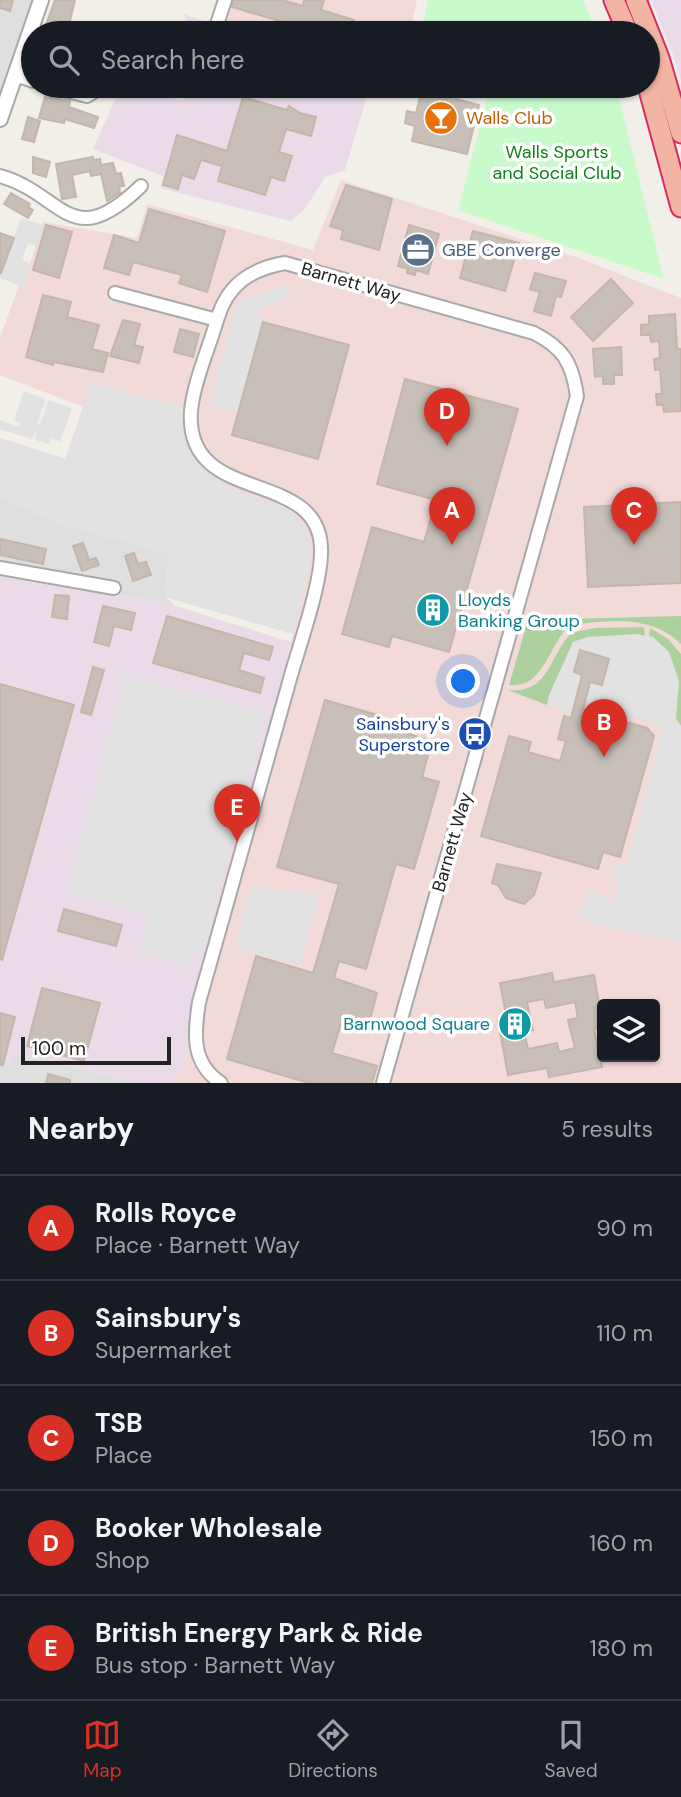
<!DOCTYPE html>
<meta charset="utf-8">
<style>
:root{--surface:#171b24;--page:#242831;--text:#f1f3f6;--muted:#9ea1a6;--line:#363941;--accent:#d93025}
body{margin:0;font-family:"DM Sans",sans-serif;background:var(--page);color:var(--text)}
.controls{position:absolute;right:21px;bottom:21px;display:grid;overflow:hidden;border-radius:7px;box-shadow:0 2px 5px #0004}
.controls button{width:63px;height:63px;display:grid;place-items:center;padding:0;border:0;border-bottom:2px solid var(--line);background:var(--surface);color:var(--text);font:35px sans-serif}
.scale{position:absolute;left:21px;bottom:18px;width:150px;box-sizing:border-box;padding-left:7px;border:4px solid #222;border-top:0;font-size:19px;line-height:24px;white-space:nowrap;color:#222;-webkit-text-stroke:5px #fff;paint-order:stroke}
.you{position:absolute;left:464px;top:682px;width:24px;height:24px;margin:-18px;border:5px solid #fff;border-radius:50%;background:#1a73e8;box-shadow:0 0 0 10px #1a73e833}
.badge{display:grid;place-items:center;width:46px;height:46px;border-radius:50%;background:var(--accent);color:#fff;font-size:23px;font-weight:700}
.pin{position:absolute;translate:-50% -58px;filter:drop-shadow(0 2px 4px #0008)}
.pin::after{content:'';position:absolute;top:37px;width:24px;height:21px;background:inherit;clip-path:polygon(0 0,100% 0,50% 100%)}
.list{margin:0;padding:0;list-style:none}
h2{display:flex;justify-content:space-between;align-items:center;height:91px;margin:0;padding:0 28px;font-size:30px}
h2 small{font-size:23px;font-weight:400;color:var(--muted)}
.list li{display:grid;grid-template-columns:46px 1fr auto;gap:21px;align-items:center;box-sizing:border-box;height:105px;padding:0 28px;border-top:2px solid var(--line)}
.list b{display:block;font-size:26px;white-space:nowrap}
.list p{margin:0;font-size:23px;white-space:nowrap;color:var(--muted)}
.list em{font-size:23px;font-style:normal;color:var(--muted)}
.icon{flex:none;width:38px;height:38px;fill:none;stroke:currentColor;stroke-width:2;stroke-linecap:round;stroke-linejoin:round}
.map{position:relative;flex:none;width:681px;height:1083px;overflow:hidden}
.search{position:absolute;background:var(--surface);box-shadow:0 2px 5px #0004;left:21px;right:21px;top:21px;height:77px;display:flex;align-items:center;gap:18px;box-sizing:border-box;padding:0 24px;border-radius:38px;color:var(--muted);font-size:26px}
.sheet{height:616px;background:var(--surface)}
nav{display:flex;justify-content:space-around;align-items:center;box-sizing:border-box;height:98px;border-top:2px solid var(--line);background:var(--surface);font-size:19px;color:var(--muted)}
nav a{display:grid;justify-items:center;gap:4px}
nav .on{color:var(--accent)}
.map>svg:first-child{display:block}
.residential{fill:#e0dfdf}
.commercial{fill:#f2dad9;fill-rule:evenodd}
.industrial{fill:#ebdbe8}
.forest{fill:#add19e}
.park{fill:#c8facc}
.parking{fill:#e2e2e2}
.building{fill:#c7bfb8;stroke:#c4b6ab;stroke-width:2;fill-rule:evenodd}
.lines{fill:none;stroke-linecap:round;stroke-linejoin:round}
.minor-casing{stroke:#a9a9a9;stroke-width:16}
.tertiary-casing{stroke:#a9a9a9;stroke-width:18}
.trunk-casing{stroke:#dc2a67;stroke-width:23}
.minor{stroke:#fff;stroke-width:12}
.tertiary{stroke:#fff;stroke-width:14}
.trunk{stroke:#f2b4a3;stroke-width:19}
.labels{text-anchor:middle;stroke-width:7;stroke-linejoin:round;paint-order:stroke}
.food-label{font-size:18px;fill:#c56008;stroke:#fff;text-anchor:start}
.park-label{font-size:18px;fill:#0c8416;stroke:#fff}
.service-label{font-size:18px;fill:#4e5e75;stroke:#fff;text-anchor:start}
.street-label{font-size:18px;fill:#222;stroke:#fff}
.culture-label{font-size:18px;fill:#0d838f;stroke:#fff;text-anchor:start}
.transit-label{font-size:18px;fill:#164399;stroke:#fff;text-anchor:end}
</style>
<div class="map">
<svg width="681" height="1083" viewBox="0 0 681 1083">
<rect width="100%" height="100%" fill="#f2efe9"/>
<g class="residential">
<polygon points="0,0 42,0 0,109"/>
<polygon points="0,497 60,524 168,554 165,597 176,606 126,595 0,577"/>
<polygon points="14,1053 138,1083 0,1083 0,1062"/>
</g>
<g class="commercial">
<polygon points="232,0 417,0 411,28 385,25 383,33 244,33 224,28"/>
<path d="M341 180 579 258 681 298V1083H175L194 1038 293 634 165 597 168 554 60 524 0 497V438L65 459 83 407 0 375V338L19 285 23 286 43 222 137 238 147 204 313 250ZM602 1004H655V1057H602Z"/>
</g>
<g class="industrial">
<polygon points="651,0 681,0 681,81 673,55"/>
<polygon points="184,14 224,28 244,33 190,33"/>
<polygon points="121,86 183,101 188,86 370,86 345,170 325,177 306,208 291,221 160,188 163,176 93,149"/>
<polygon points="0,577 126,595 176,606 291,642 194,1038 175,1083 138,1083 15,1053 11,1064 0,1062"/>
</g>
<g class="forest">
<path d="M681 616V644C653 615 606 619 569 626 548 646 544 689 509 685L528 620Z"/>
<path d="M644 627 645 636 588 637 573 642 547 705 508 690C549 694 548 658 571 633L595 628Z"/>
<polygon points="650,628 668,639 681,654 681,726 676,719 663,647 649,637"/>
</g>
<g class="park">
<polygon points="428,0 583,0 596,33 421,33"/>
<polygon points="462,86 616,86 664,279 458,210 487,99 461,92"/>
</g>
<g class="parking">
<polygon points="21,218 43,225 37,246 28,243 22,260 31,264 23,287 0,278 0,260 5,261"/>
<polygon points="284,284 291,296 257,311 264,317 238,412 210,406 237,303"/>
<polygon points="91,382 181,407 191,448 214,477 222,485 287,508 307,530 311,558 293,634 165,597 168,554 60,524 0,497 0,438 66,459"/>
<polygon points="24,391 46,399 37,424 40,424 49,400 72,408 60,442 52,438 49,444 35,440 37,431 31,439 0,429 0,420 19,427 20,423 14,420"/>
<polygon points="636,634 653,637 669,652 679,681 676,719 681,726 681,942 616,930 578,918 589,889 614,901 618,896 619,883 612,881 616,862 627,865 663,728 630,715 628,722 583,710 590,682 602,685 609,659 580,651 582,675 572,713 547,705 549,695 573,642 588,637"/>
<polygon points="125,675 266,713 202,954 190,951 186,966 138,953 148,915 67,893"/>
<polygon points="251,884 289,894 291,888 319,896 301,965 235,947"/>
</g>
<g class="building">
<polygon points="0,0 13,0 10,11 0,8"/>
<polygon points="55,0 75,0 67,33 43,33"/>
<polygon points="234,0 282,0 303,6 304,0 324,0 321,10 354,20 350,33 320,33 232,7"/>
<polygon points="142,25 163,31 163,33 139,33"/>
<polygon points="423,86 459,86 456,99 479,105 467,154 412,141 415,126 405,123 407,111 416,113"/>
<polygon points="45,97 70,101 69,107 98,117 94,128 65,119 64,123 39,118"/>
<polygon points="243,97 287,110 289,106 300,113 316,117 311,136 286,129 279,152 292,156 284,181 271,177 265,195 218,181 222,166 201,160 194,179 182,175 178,189 163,185 177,135 227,151"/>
<polygon points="28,117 40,121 34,142 22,139"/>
<polygon points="33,157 50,162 46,177 33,173"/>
<polygon points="93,157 94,160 100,159 101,165 113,163 116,174 121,173 124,186 119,186 120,193 107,201 101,174 91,176 90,171 72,175 76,197 62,199 56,164"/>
<polygon points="346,185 392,199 379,250 341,239 343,230 330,226"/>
<polygon points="11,193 30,204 28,207 33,210 28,218 4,204"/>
<polygon points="149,209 225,231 207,292 179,283 182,275 133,262 129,275 104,268 114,235 139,243"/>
<polygon points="46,225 72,232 59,278 33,270"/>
<polygon points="409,225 439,234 428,274 416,270 415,275 407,273 408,269 398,266"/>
<polygon points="473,231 519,243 505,291 460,278"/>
<polygon points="0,233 14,238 1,273 0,273"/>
<polygon points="535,273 566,281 561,297 556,296 551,316 534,311 540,292 530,289"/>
<polygon points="611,279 633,303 593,341 571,317"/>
<polygon points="43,295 71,302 67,317 99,325 92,349 108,353 103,372 54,362 53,365 26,357"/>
<polygon points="675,314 677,349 681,349 681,411 664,412 663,405 657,405 656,394 662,394 660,369 655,370 654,359 660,358 659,341 651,342 650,335 641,335 641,325 649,324 649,316"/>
<polygon points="123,320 140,324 134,345 143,347 139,363 110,356"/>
<polygon points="263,322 349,345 318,459 232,435"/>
<polygon points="180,329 199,334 193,357 174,352"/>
<polygon points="621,347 622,375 614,375 614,384 603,384 603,376 595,377 593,349"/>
<polygon points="405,379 518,409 449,652 392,636 389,647 342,634 372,527 424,542 436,500 377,484"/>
<polygon points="681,502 681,583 588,587 584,507"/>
<polygon points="0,539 46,549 43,564 0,555"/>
<polygon points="83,543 89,560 96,558 99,565 82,571 73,546"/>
<polygon points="134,553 138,564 146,562 151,575 133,581 125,556"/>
<polygon points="55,595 69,596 67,619 52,617"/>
<polygon points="103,606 135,613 131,630 114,626 109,646 94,642"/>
<polygon points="167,616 273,647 269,660 244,653 239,670 264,678 260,693 153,663"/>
<polygon points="580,650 609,659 602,685 590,682 583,710 647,728 654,736 620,857 603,852 598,869 481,836 509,736 531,742 528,752 560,761 566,741 558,739 564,716 571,718 582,675 574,672"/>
<polygon points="93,667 104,670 91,715 81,712"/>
<polygon points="0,684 74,705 2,960 0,959"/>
<polygon points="325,700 381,716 378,725 432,741 422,777 439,782 414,869 396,864 366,969 339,961 334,978 377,993 368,1027 342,1020 332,1053 377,1066 372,1083 309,1083 227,1059 256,956 313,973 339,884 277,867"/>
<polygon points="497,864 541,873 534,895 524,904 506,898 498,885 492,883"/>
<polygon points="64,909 122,925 116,946 58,931"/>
<path d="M552 973 554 982 594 975 602 1020V1027L594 1029 602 1067 549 1077 547 1068 508 1075 498 1021 507 1020 500 983ZM544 999 546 1008 575 1002 578 1018 568 1020 575 1048 559 1052 557 1043 528 1049 524 1032 533 1030 527 1002Z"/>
<polygon points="42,988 100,1003 84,1061 27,1046"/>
<polygon points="0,1013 15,1017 3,1065 0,1065"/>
<polygon points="48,1074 70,1080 70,1083 46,1083"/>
</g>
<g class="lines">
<g class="minor-casing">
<g id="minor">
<polyline points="217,24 225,0"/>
<polyline points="16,75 33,81"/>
<polyline points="47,86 87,96 103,86"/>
<path d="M0 176C64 194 70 255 141 186"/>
<polyline points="115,293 217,320"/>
<polyline points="0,568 114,588"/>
<path d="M221 1083C191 1063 194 1034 199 1002 229 897 258 792 288 686 297 651 323 582 321 548 319 467 184 507 191 411 194 381 209 348 217 320 227 285 250 269 285 263L534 333C563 348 572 362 577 396L383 1083"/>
</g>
</g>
<g class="tertiary-casing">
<polyline id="tertiary" points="0,119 41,0"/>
</g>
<g class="trunk-casing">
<g id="trunk">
<polyline points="614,0 628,33"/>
<polyline points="636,0 659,58 681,133"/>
<polyline points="648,86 681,207"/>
</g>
</g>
<use href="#minor" class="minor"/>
<use href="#tertiary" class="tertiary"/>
<use href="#trunk" class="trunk"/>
</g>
<defs>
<g id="bar-disc" transform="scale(1.75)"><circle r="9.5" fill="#e8710a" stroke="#fff"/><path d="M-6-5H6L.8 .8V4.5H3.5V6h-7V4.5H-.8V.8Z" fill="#fff"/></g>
<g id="office-disc" transform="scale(1.75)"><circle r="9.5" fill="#5c6f8a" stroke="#fff"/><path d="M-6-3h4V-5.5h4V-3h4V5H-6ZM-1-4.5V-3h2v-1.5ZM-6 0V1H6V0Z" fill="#fff"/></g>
<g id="building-disc" transform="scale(1.75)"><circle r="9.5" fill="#0f9aa8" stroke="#fff"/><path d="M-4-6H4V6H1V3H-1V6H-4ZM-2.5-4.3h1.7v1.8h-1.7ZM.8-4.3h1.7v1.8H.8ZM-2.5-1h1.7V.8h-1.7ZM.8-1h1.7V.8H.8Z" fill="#fff"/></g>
<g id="bus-disc" transform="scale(1.75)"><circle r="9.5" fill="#1a4fb4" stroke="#fff"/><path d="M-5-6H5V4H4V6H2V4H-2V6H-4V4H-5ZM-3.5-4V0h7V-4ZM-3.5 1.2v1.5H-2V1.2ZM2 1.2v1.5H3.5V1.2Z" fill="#fff"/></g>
</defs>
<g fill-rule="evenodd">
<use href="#bar-disc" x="441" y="118"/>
<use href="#office-disc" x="418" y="250"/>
<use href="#building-disc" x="433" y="610"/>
<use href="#bus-disc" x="475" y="734"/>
<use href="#building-disc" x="515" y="1024"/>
</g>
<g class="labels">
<g class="food-label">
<text x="466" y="124">Walls Club</text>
</g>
<g class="park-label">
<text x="557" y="158">Walls Sports<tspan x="557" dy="21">and Social Club</tspan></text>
</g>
<g class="service-label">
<text x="442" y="256">GBE Converge</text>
</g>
<g class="street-label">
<text transform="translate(351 282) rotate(16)" y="6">Barnett Way</text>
<text transform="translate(452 842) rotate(-74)" y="6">Barnett Way</text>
</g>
<g class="culture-label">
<text x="458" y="606">Lloyds<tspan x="458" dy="21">Banking Group</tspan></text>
<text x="490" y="1030" text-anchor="end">Barnwood Square</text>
</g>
<g class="transit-label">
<text x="450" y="730">Sainsbury's<tspan x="450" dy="21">Superstore</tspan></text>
</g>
</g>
</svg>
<div class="controls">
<button><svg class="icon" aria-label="layers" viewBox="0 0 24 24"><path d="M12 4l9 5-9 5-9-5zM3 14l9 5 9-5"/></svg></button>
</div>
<div class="scale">100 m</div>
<div class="you"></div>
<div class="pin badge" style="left:452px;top:545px">A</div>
<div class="pin badge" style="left:604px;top:757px">B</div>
<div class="pin badge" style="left:634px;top:545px">C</div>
<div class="pin badge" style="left:447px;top:446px">D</div>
<div class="pin badge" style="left:237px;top:842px">E</div>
<div class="search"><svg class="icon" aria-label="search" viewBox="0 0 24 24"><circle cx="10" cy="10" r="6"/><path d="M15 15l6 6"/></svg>Search here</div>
</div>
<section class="sheet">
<h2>Nearby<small>5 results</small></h2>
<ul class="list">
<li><span class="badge">A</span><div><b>Rolls Royce</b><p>Place · Barnett Way</p></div><em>90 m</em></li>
<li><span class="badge">B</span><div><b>Sainsbury's</b><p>Supermarket</p></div><em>110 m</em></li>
<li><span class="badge">C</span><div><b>TSB</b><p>Place</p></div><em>150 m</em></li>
<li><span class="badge">D</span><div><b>Booker Wholesale</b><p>Shop</p></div><em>160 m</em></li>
<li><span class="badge">E</span><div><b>British Energy Park &amp; Ride</b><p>Bus stop · Barnett Way</p></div><em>180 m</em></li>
</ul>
</section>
<nav>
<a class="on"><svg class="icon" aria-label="map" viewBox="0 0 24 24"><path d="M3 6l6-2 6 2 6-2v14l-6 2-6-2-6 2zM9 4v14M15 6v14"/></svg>Map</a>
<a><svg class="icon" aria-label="directions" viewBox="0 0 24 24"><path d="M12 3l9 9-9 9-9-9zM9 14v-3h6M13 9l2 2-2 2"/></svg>Directions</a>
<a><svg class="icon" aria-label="saved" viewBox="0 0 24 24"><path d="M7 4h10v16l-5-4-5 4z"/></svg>Saved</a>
</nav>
